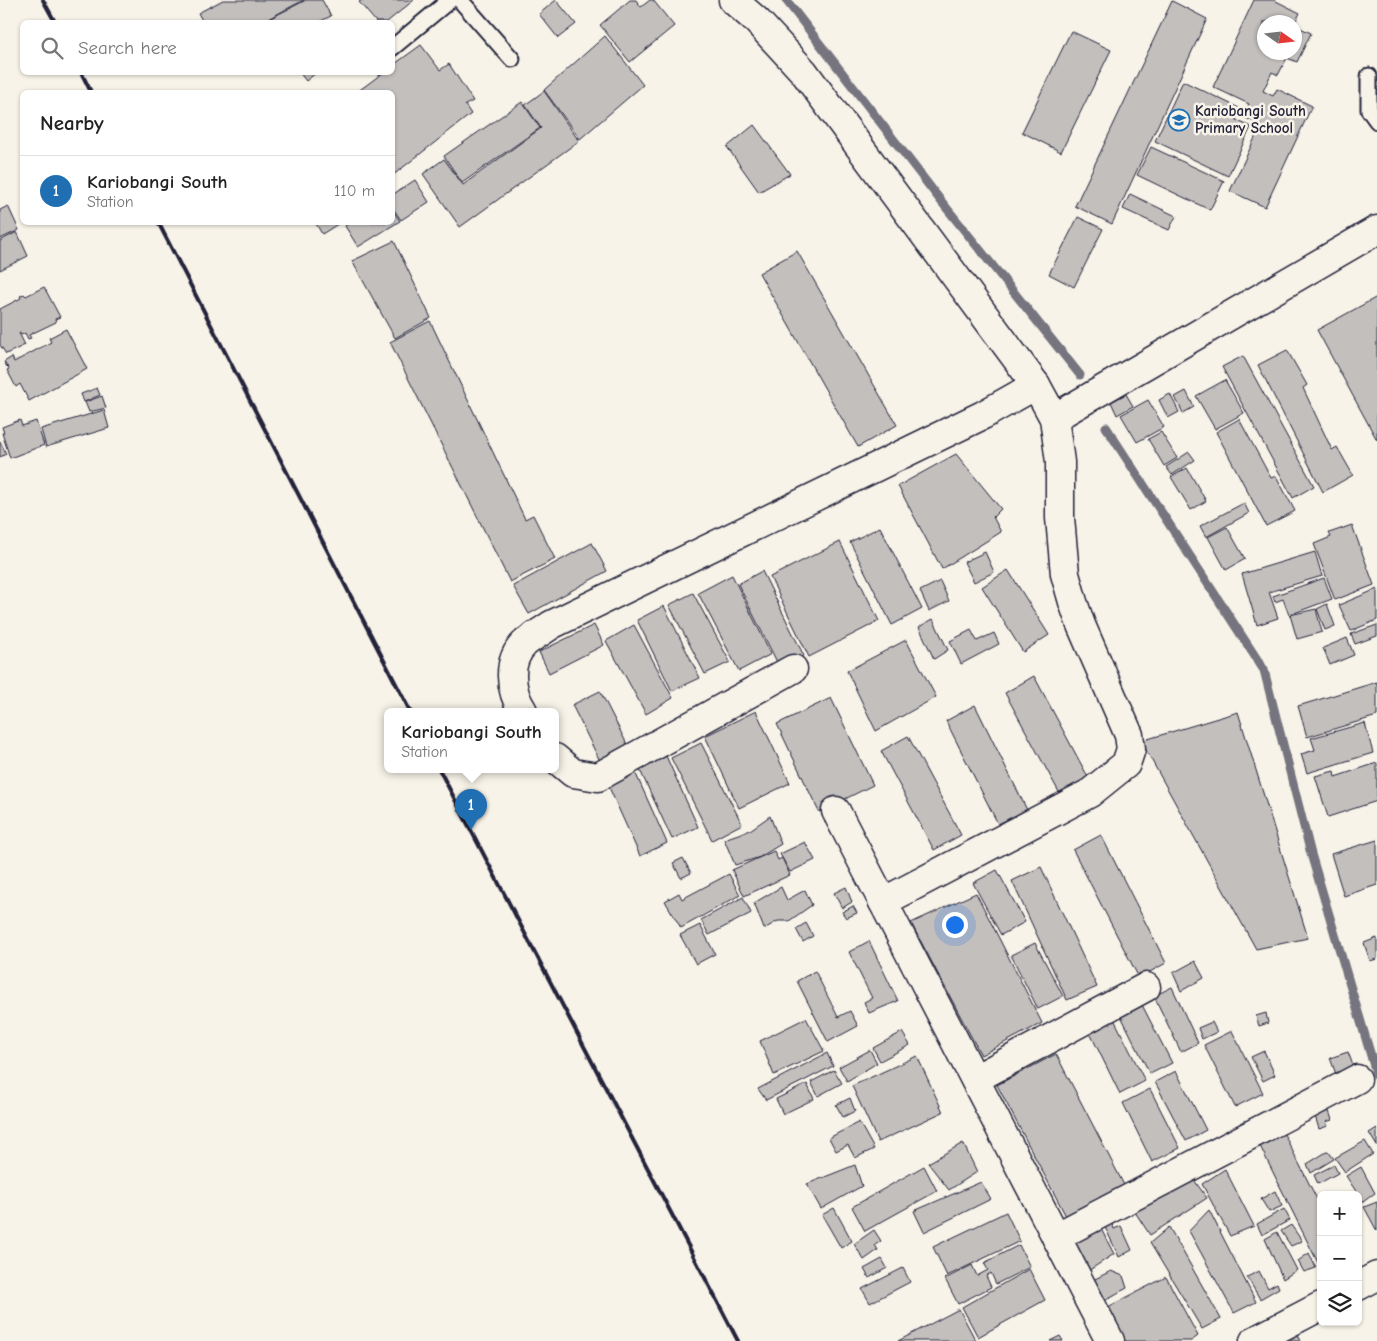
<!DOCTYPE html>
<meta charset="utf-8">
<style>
:root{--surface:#fff;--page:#f6f6f6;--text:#222;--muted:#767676;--line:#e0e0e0;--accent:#1f6fb2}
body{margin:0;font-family:"Comic Neue",sans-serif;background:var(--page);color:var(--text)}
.controls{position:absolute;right:15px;bottom:15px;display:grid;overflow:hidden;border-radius:8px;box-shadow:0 1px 4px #0004}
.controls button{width:45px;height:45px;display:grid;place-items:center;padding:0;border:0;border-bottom:1px solid var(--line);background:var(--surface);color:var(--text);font:25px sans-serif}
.compass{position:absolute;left:1257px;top:15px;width:45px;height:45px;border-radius:50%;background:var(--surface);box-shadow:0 1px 4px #0004;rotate:104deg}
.you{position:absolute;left:954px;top:924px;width:18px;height:18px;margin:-12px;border:4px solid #fff;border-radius:50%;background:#1a73e8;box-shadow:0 0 0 8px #1a73e833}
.badge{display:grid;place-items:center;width:32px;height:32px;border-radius:50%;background:var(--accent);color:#fff;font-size:16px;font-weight:700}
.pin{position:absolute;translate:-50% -41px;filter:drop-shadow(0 1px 2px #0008)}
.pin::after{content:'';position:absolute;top:26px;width:18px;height:15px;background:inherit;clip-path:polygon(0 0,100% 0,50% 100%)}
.popup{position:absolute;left:384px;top:708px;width:175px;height:65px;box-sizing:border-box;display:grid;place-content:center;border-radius:8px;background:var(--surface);filter:drop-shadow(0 1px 4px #0005);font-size:16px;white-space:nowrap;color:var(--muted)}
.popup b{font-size:19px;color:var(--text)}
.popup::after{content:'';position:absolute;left:50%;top:100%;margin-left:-10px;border:10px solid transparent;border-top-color:var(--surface)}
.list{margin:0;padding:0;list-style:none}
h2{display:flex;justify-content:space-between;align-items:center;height:65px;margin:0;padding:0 20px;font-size:21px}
h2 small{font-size:16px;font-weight:400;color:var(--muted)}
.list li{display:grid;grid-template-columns:32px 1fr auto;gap:15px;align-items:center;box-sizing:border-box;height:70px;padding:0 20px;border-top:1px solid var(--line)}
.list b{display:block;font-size:19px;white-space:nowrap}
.list p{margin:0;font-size:16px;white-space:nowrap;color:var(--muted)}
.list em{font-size:16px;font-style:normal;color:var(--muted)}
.icon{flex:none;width:28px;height:28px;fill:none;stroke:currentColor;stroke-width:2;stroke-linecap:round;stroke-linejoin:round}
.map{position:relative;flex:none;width:1377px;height:1341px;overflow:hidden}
.search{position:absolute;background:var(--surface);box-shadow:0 1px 4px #0004;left:20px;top:20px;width:375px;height:55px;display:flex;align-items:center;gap:12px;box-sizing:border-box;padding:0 18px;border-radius:8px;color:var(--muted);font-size:19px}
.panel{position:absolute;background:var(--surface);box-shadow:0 1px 4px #0004;left:20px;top:90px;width:375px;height:135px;border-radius:8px}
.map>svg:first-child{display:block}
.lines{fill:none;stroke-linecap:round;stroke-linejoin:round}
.stream{stroke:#76747f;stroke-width:9}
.building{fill:#c2bfbd;stroke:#22223b}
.lane-casing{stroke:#22223b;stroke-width:19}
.street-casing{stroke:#22223b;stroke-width:31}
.lane{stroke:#f7f3e8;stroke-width:15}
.street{stroke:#f7f3e8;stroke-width:28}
.rail{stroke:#22223b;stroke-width:4}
.labels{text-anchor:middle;stroke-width:5;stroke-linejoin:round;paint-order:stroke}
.poi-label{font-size:15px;font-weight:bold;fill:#22223b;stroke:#f7f3e8;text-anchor:start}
</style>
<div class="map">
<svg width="1377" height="1341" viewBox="0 0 1377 1341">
<rect width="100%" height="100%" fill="#f7f3e8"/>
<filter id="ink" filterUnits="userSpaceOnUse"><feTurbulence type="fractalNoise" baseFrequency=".02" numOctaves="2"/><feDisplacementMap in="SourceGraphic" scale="10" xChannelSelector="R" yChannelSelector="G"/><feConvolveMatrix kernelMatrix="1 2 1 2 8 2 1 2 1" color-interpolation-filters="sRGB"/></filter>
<g filter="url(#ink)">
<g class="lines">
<g class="stream">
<polyline points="786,0 941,201 1080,375"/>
<polyline points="1106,427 1264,670 1311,854 1377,1076"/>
</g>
</g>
<g class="building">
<polygon points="223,0 304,0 262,22 203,22 198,13"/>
<polygon points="306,0 322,0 331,16 319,22 263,22"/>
<polygon points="362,0 414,0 387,22 376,22 359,2"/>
<polygon points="556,0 576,24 558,38 539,14"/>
<polygon points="630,0 636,0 641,7 650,0 653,0 674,26 630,62 600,25"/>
<polygon points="1254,0 1274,0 1300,13 1294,24 1294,22 1264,22 1264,52 1294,52 1294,25 1311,33 1297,62 1287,58 1278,75 1272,72 1263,91 1273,96 1277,89 1312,106 1265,207 1230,191 1261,125 1243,117 1249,104 1213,87"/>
<polygon points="1172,1 1207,19 1112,224 1075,206"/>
<polygon points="1071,31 1111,50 1061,152 1022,132"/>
<polygon points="605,36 643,85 580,139 544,90"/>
<polygon points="421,45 440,70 449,64 473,101 465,105 471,114 392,176 392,92 357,92 384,72 392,72 392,66"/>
<polygon points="299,72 317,72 306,81"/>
<polygon points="1183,81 1241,109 1236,120 1251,127 1228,176 1155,141"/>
<polygon points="544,91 579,141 460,227 423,174 444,159 463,185 541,128 525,105"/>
<polygon points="522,102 540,128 462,183 444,156"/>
<polygon points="754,125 790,174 759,192 727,147"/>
<polygon points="1151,147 1224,181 1210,210 1137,175"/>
<polygon points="415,180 429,202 401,220 392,207 392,195"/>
<polygon points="1130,194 1176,216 1169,230 1123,209"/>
<polygon points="8,206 19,230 0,239 0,210"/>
<polygon points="392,209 400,221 358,247 345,226 350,222 392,222"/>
<polygon points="1078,217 1103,229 1074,287 1049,274"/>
<polygon points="315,222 341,222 322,234"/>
<polygon points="17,232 28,256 0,270 0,241"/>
<polygon points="394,241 431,318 395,338 352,261"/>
<polygon points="797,251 897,425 858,447 759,273"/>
<polygon points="44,287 60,317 55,319 56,322 29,335 31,338 28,339 25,333 22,335 19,333 25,345 6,354 0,345 0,309 21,298 20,296 24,294 26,296"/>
<polygon points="1377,297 1377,440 1317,330"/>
<polygon points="430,321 525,519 533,515 555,559 510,582 390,342"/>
<polygon points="66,329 87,369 29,401 20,384 16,387 7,370 9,369 8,366 7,367 4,362 12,357 14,362 51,342 49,338"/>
<polygon points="1287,350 1307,385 1303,388 1332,450 1337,447 1353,475 1323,492 1258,365"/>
<polygon points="1243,356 1314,486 1293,498 1222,367"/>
<polygon points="1225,380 1244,413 1215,429 1196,396"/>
<polygon points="97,388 100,395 84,402 81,394"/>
<polygon points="1186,391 1194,407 1183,413 1175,397"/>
<polygon points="1126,394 1133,406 1117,415 1111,402"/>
<polygon points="1170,394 1179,412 1168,418 1159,400"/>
<polygon points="102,396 106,408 89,412 85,402"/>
<polygon points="1148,400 1164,427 1137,442 1121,415"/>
<polygon points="104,410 109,428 46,447 41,429"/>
<polygon points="1239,419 1271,478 1276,476 1295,511 1266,526 1216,432"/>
<polygon points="20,420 22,426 36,421 44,445 10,458 2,433 4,433 2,427"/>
<polygon points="1161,432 1177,458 1164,466 1148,439"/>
<polygon points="0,441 6,454 0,457"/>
<polygon points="1189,452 1195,460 1172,475 1166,467"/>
<polygon points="956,454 1001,509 993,517 1001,532 942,569 898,486"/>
<polygon points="1187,468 1206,501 1191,510 1171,477"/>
<polygon points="1244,503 1249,513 1206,537 1200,526"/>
<polygon points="1352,525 1374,585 1335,600 1314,544 1331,537 1329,533"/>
<polygon points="880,527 922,609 892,625 850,542"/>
<polygon points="1227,527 1245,559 1226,570 1208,537"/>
<polygon points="840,542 879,621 809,657 770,577"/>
<polygon points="592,543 607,571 529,614 513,586"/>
<polygon points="985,552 994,572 974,582 964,562"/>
<polygon points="1315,552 1322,576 1269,592 1278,618 1257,625 1242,574"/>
<polygon points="1008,570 1049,635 1023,652 982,587"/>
<polygon points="762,571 804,656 780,668 738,584"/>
<polygon points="732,575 771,654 739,671 698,593"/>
<polygon points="1324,578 1332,599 1289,615 1283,599 1275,602 1273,596"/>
<polygon points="940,581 949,601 929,611 920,591"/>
<polygon points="1377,589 1377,620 1351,631 1339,605"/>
<polygon points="693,593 730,662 705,674 669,605"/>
<polygon points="1327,604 1335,626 1325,630 1317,609"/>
<polygon points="664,606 700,678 672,691 637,620"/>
<polygon points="1316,609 1322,632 1297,639 1290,615"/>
<polygon points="933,619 948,650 934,659 919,627"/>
<polygon points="594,625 604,645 549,673 539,652"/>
<polygon points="634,625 673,698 646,714 606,641"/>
<polygon points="1377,625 1377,636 1355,644 1351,634"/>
<polygon points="971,630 977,641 994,633 999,644 961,664 950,641"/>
<polygon points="1347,638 1354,655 1330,665 1323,648"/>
<polygon points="906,640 936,697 876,731 847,671"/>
<polygon points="1034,676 1088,777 1060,794 1005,693"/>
<polygon points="1377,682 1377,716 1307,737 1298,706"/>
<polygon points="600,691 632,754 604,769 572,705"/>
<polygon points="831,698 873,785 819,812 777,724"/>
<polygon points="975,705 1027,810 998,824 946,721"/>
<polygon points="756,711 790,783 739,808 705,736"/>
<polygon points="1238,712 1308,938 1256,949 1141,741"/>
<polygon points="1365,723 1373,753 1307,773 1301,754 1315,750 1311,738"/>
<polygon points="908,736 961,835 934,850 881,751"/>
<polygon points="701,743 742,824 712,840 671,758"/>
<polygon points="666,756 698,827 672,839 639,768"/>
<polygon points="1377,763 1377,801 1328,817 1315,776 1334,771 1335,777"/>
<polygon points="635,772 667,843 640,856 608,785"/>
<polygon points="770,816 781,844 760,857 735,865 724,839 750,830"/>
<polygon points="1101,835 1166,963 1139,978 1073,850"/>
<polygon points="1377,840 1377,885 1344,896 1331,854"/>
<polygon points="805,842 815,860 790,872 780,854"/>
<polygon points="774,851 778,860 782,858 790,875 744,896 732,870"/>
<polygon points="683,858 691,873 681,878 673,863"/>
<polygon points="1041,867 1097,987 1067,1000 1012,881"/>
<polygon points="997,870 1025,922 1001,935 973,883"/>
<polygon points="729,874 740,895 681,928 665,901 679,893 682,899"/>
<polygon points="781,887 787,900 805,890 812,905 789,921 778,921 764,929 754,903"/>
<polygon points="846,887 852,902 842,908 834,893"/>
<polygon points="976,893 1042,1023 981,1055 911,923"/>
<polygon points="743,897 751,913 709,935 701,920"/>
<polygon points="853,906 857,913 846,918 842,912"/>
<polygon points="806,923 813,936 803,942 796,929"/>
<polygon points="700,925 715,954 696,964 680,935"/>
<polygon points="1377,938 1377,959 1370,961 1364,943"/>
<polygon points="869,941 898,1001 869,1013 864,1002 872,998 849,952"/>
<polygon points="1035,943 1063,996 1038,1009 1011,955"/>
<polygon points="1195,961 1204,978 1181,991 1173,973"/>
<polygon points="815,971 838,1017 850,1011 858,1026 828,1042 797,981"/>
<polygon points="1172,987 1198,1043 1181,1052 1154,996"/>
<polygon points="1141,1003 1172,1063 1150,1074 1120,1014"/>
<polygon points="1266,1013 1268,1023 1259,1026 1256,1016"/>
<polygon points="1113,1017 1145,1081 1120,1094 1088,1029"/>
<polygon points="806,1018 824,1051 774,1075 760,1041"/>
<polygon points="1212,1022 1217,1032 1202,1039 1198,1028"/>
<polygon points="1232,1031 1263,1093 1235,1107 1204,1045"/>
<polygon points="902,1032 910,1045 880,1061 873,1048"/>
<polygon points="870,1050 877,1063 847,1081 839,1067"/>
<polygon points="1264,1051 1275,1075 1263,1081 1251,1057"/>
<polygon points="1348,1052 1354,1068 1336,1074 1330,1058"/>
<polygon points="827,1053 833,1066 766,1100 758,1089"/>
<polygon points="1056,1054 1125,1187 1067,1218 997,1085"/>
<polygon points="917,1056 943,1112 878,1142 852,1086"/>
<polygon points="834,1070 842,1083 818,1096 811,1082"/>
<polygon points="1176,1071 1206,1130 1186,1141 1155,1082"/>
<polygon points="807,1084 814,1099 783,1114 776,1099"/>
<polygon points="1150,1089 1180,1148 1152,1162 1123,1103"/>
<polygon points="850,1098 855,1111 843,1117 836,1105"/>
<polygon points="1329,1111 1332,1120 1326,1122 1328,1126 1319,1129 1315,1116"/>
<polygon points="859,1122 874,1149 855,1158 848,1145 836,1151 829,1138"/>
<polygon points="1377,1128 1377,1146 1369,1133"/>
<polygon points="1283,1132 1321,1207 1320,1267 1259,1144"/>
<polygon points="1365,1141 1373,1154 1345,1172 1335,1158"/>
<polygon points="963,1143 977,1172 949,1190 928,1163"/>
<polygon points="1328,1151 1334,1159 1311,1173 1307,1164"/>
<polygon points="855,1165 862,1186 821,1209 807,1184"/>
<polygon points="1334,1165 1338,1173 1318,1184 1314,1175"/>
<polygon points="924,1166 937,1191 865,1231 852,1207"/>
<polygon points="1361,1167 1375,1193 1363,1202 1346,1176"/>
<polygon points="1225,1169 1254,1226 1230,1236 1202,1184"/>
<polygon points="1194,1180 1207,1198 1150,1235 1133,1209"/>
<polygon points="981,1182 991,1199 924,1232 914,1211"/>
<polygon points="1275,1191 1282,1206 1269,1212 1261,1199"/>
<polygon points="1377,1202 1377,1231 1364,1207"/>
<polygon points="834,1208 852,1241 841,1248 822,1215"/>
<polygon points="1284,1209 1290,1220 1262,1235 1257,1224"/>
<polygon points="1209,1210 1256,1302 1234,1313 1189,1231"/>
<polygon points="1006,1212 1020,1241 947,1276 933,1247"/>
<polygon points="1111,1222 1114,1229 1121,1226 1132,1250 1119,1257 1104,1225"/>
<polygon points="1291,1225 1302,1241 1291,1246 1281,1231"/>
<polygon points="1100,1227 1114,1254 1088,1271 1074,1242"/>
<polygon points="1169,1227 1221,1319 1202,1329 1150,1243"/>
<polygon points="874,1230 881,1241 875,1245 878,1250 864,1260 854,1244"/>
<polygon points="1277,1232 1297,1270 1283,1279 1265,1239"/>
<polygon points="1019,1245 1030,1267 996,1284 991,1273 986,1276 991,1287 958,1304 945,1279 972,1265 977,1276 988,1270 984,1263"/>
<polygon points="1309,1253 1316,1268 1304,1272 1298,1261"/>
<polygon points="882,1259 887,1268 869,1278 864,1269"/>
<polygon points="903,1268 910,1282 870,1303 862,1289"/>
<polygon points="1029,1269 1045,1300 978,1337 962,1307"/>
<polygon points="1111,1271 1123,1276 1127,1288 1101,1302 1091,1281"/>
<polygon points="1259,1271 1268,1288 1277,1283 1279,1288 1260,1299 1247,1277"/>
<polygon points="1166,1277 1198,1336 1191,1341 1123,1341 1104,1309"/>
<polygon points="959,1309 976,1341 898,1341"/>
<polygon points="1298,1335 1301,1341 1286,1341"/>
<polygon points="1060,1336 1063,1341 1050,1341"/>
</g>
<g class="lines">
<g class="lane-casing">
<g id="lane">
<polyline points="460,0 512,59"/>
<polyline points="392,48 450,0"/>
<polyline points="1369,76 1369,110 1377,121"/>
</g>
</g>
<g class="street-casing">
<g id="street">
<polyline points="733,0 757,21 804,72 1036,385 1054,418 1060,462 1060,518 1065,574 1073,602 1081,625 1129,735 1131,749 1126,764 1090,793 883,902"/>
<polyline points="1054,418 1377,230"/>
<path d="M523 711C510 691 506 661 525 643 533 636 543 631 551 625L983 415 1036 385"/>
<polyline points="555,758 573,773 598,777 793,669"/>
<polyline points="836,811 1110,1341"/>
<polyline points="975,1079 1146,987"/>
<polyline points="1056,1237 1357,1079"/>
<polyline points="1358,1286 1377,1276"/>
<polyline points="1254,1341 1321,1306"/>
</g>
</g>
<use href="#lane" class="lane"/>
<use href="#street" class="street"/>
<g class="rail">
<polyline points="43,0 55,22"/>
<polyline points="81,72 91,92"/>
<polyline points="158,222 410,711"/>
<polyline points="439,769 738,1341"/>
</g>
</g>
</g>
<defs>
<g id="school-ring" transform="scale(1.125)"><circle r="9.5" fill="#f7f3e8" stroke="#1f6fb2" stroke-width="1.5"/><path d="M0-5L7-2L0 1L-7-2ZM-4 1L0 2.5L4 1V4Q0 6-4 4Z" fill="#1f6fb2"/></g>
</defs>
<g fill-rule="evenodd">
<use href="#school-ring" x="1179" y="120"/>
</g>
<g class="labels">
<g class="poi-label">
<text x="1195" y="116">Kariobangi South<tspan x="1195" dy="17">Primary School</tspan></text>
</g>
</g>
</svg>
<div class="controls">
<button>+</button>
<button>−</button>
<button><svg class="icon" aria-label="layers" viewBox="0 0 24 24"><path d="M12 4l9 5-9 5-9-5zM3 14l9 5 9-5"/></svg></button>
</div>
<svg class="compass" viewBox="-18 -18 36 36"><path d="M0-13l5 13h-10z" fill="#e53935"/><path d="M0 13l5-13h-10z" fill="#767676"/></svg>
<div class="you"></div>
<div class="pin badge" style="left:471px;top:830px">1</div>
<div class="popup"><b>Kariobangi South</b>Station</div>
<div class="search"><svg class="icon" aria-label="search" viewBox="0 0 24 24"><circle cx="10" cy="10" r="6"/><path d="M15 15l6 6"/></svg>Search here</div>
<section class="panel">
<h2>Nearby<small></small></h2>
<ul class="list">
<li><span class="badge">1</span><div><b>Kariobangi South</b><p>Station</p></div><em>110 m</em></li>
</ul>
</section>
</div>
